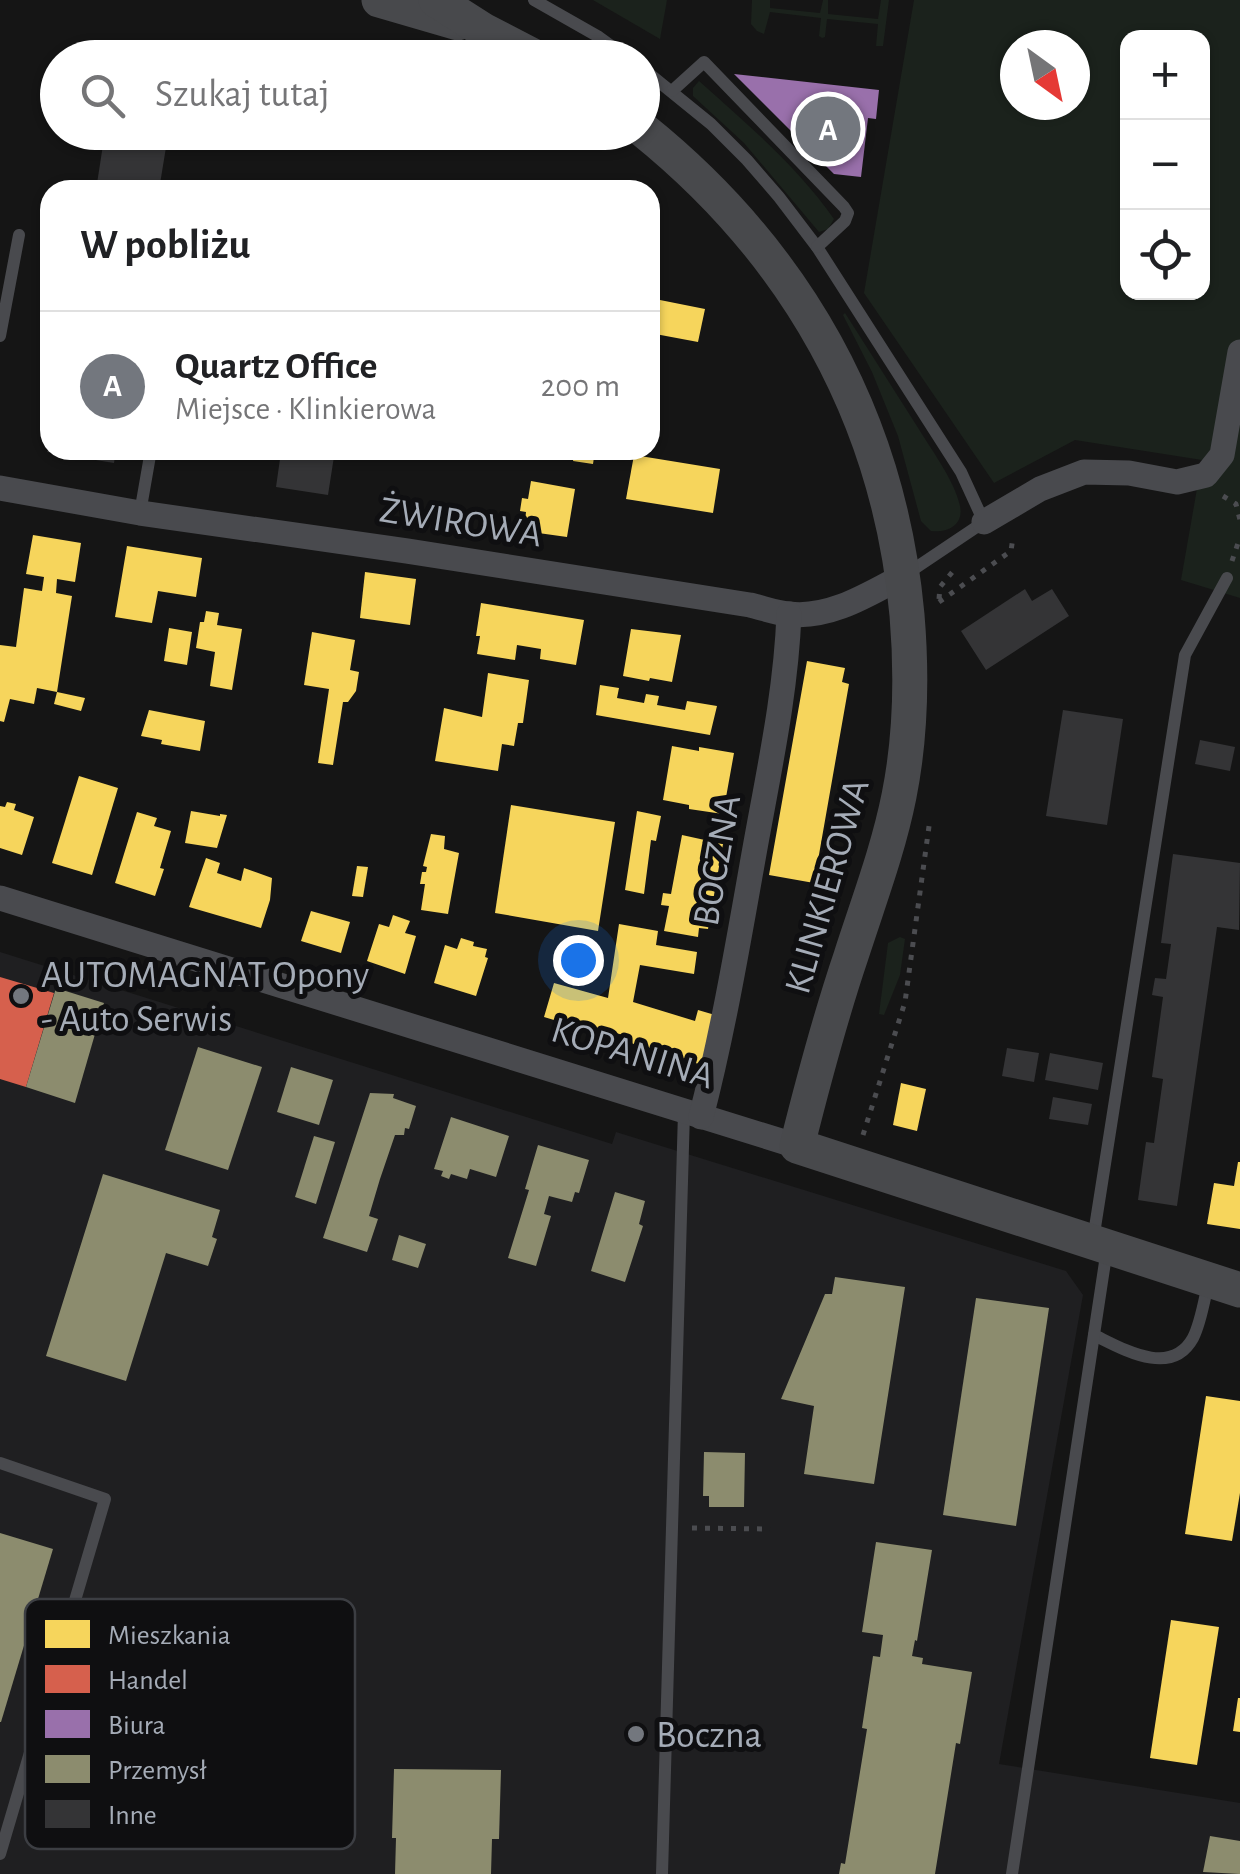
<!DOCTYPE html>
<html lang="pl">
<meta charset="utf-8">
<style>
:root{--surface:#fff;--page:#f2f2f2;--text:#202124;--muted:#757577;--line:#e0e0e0;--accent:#73777e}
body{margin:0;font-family:"Alegreya Sans",sans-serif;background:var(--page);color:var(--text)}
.controls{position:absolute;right:30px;top:30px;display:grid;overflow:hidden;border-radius:20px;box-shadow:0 2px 8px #0004}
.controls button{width:90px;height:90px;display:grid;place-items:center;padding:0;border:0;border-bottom:2px solid var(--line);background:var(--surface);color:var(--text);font:50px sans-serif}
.compass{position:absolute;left:1000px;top:30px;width:90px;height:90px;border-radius:50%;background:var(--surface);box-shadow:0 2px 8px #0004;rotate:147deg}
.you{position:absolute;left:578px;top:960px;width:35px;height:35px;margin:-25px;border:8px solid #fff;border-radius:50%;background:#1a73e8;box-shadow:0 0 0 15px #1a73e833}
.badge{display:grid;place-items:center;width:65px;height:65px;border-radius:50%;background:var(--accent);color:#fff;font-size:32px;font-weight:700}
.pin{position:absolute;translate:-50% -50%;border:5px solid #fff;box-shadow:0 2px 10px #0006}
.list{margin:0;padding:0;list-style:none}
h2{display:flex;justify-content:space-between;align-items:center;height:130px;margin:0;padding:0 40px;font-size:42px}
h2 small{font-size:32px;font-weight:400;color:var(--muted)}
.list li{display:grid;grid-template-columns:65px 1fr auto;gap:30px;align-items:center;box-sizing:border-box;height:150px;padding:0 40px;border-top:2px solid var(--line)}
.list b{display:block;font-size:38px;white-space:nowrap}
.list p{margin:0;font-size:32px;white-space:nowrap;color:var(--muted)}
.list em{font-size:32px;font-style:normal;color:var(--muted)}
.icon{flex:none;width:55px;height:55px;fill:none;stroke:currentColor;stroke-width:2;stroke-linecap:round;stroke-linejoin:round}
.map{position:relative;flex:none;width:1240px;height:1874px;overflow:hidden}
.search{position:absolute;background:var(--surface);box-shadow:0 2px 8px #0004;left:40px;top:40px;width:620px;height:110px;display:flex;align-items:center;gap:25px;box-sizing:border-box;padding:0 35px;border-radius:55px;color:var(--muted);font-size:38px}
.panel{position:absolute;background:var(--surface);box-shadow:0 2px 8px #0004;left:40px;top:180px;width:620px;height:280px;border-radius:30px}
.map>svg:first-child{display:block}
.built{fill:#1f1f21}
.green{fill:#1b221c;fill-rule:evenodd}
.homes{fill:#f6d55c}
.shops{fill:#d6604d}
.offices{fill:#9970ab}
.industry{fill:#8c8c6e}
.building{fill:#343436}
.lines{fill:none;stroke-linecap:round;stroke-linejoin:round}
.path{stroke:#4b4c50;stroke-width:5;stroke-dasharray:5 8;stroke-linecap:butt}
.lane{stroke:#494a4e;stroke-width:12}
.street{stroke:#494a4e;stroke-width:25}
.secondary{stroke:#48494c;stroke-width:35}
.poi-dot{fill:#73777e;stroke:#0f0f11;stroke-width:4}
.labels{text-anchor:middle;stroke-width:10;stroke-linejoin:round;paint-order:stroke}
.street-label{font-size:38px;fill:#a5acb7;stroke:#0f0f11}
.poi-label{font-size:38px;fill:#a5acb7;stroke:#0f0f11;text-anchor:start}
.key{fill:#0f0f11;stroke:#3c3e43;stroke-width:2.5}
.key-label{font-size:28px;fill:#a5acb7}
</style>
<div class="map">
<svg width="1240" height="1874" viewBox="0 0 1240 1874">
<rect width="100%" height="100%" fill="#151515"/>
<polygon class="built" points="0,952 612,1144 616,1132 1066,1271 1083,1295 999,1764 1240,1803 1240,1874 0,1874"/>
<g class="green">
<polygon points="593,0 667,0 660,39"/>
<polygon points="752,0 770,0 770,8 820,13 823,0 828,0 828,14 878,19 881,0 889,0 883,46 876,46 878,24 827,19 825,37 822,38 819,36 821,18 770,12 764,34 757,31 751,24"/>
<path d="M914 0H1240V598L1181 580 1202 460 1075 440 994 483 864 293ZM1128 38H1202V292H1128ZM1015 45H1075V105H1015Z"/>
<path d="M699 81C747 124 797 166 834 219L828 229 819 232 744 143 693 96V88Z"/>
<path d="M845 313C870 352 895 392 920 431 933 452 955 482 960 506 964 525 947 533 931 531L921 521 898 436 872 372 843 315Z"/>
<polygon points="900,937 905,939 900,975 884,1015 879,1014 888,943"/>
</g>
<g class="homes">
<polygon points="650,298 705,309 698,342 650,333"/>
<polygon points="575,450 595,450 593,464 573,461"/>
<polygon points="634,455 720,469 713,513 626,499"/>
<polygon points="531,481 575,489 567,537 524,531 526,512 520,511 522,498 528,499"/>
<polygon points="33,535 81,543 75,582 57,579 56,593 72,596 57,692 37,688 34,704 10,699 4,722 0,721 0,645 16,647 24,588 42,591 44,577 26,574"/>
<polygon points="127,546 202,558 196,597 158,591 152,623 115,617"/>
<polygon points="365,572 416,579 410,625 360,618"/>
<polygon points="481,603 584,620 576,665 540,659 541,649 517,645 515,660 477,654 480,636 476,636"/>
<polygon points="206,611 219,613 217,625 242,629 232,690 210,686 215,652 196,648 200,622 204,622"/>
<polygon points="169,628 192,632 187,665 164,661"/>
<polygon points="631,629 681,635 672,682 650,678 649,681 623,676"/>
<polygon points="312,632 355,640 350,670 359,672 356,691 348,702 343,702 333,765 318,763 329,689 304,685"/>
<polygon points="807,661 845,668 842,682 849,684 814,883 769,875"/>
<polygon points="488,673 529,680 523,723 518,723 514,746 502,744 498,771 435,761 444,708 482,717"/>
<polygon points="600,685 619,688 617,698 644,703 646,694 659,696 657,705 685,710 687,701 717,706 710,735 596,715"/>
<polygon points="57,692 85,698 81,711 54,704"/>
<polygon points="149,710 205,721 200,751 161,744 162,740 141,736"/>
<polygon points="672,746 699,751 699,747 734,753 723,814 689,809 689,805 663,800"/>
<polygon points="79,776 118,788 92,875 52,863"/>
<polygon points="7,802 16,804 14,810 34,817 22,855 0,848 0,806 5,807"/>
<polygon points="511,805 615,822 598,931 495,913"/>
<polygon points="191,811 220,816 220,814 227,815 217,848 185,843"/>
<polygon points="637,811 661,816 656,841 651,840 644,894 625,890"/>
<polygon points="137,812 157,818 154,826 171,831 160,868 164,869 155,896 115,883"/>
<polygon points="431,834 445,836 444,849 459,853 448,914 421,910 425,884 420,884 422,872 426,872 427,867 423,866"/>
<polygon points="682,835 723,844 708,929 699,928 698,937 664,931 669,906 661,905 663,893 671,894"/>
<polygon points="206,858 220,863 217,873 241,881 244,868 272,878 270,900 261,928 189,907"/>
<polygon points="357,866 368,867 363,897 352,896"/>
<polygon points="311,911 350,922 341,953 301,941"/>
<polygon points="393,915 410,921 405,933 416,936 405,974 367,961 379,924 389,927"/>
<polygon points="619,924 658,931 656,945 697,952 694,974 640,965 633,1002 695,1021 698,1010 715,1015 702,1065 621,1040 623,1035 609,1031 607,1036 544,1017 554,983 608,998"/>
<polygon points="461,938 474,942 473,946 487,949 485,957 488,958 476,996 434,983 445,945 457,949"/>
<polygon points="901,1083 926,1089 917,1131 893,1125"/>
<polygon points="1238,1162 1240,1162 1240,1229 1207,1224 1214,1183 1234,1186"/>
<polygon points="1206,1396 1240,1401 1240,1493 1232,1541 1185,1534"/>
<polygon points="1171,1620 1219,1627 1197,1765 1150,1758"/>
<polygon points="1238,1698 1240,1698 1240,1732 1233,1731"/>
</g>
<polygon class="shops" points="0,977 54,993 26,1087 0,1079"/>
<polygon class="offices" points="734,74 879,90 876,119 868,118 861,177 834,174 820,160 821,142 799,139"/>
<g class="industry">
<polygon points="56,988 104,1003 75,1103 26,1087"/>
<polygon points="198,1047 262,1067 228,1170 165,1150"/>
<polygon points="291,1067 333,1080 319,1125 277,1112"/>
<polygon points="370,1093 394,1094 393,1098 416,1106 409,1129 405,1128 404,1135 395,1135 380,1179 369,1216 378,1219 367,1252 323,1238"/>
<polygon points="451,1117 509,1136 496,1177 470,1169 467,1179 451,1174 449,1179 441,1176 443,1171 434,1169"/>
<polygon points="314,1136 335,1142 316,1204 295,1197"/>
<polygon points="538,1145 589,1160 579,1193 575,1192 572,1202 549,1196 544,1214 551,1216 536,1266 508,1258 529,1190 525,1189"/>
<polygon points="103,1174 220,1210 212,1237 217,1239 208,1266 166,1253 126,1381 46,1356"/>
<polygon points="615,1192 645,1201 639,1224 643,1226 625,1282 591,1271"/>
<polygon points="399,1235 426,1244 418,1268 392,1260"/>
<polygon points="835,1277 905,1287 874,1484 804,1474 814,1406 781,1399 825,1294 832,1294"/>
<polygon points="976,1298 1049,1308 1016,1526 943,1515"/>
<polygon points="704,1452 745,1453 744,1507 709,1507 709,1496 703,1496"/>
<polygon points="0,1533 53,1549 1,1722 0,1722"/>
<polygon points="876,1542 932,1550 917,1641 915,1640 912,1656 923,1658 922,1664 972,1672 960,1744 956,1743 935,1874 839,1874 841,1863 845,1864 867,1729 862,1728 873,1656 880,1657 883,1635 862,1632"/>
<polygon points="394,1769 501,1770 499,1839 492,1839 491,1874 395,1874 396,1838 392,1838"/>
<polygon points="1210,1836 1240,1841 1240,1874 1203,1872"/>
</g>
<g class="building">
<polygon points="105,132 168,135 159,190 96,190"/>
<polygon points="48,450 116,450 114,463 47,452"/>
<polygon points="252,450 335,450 328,495 276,487 280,459 251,454"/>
<polygon points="1025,589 1032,601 1052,589 1069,616 986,670 961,631"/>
<polygon points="1063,710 1123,719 1107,825 1046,816"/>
<polygon points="1200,740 1235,747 1230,771 1195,764"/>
<polygon points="1173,854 1240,863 1239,930 1217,927 1177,1206 1138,1200 1146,1142 1154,1143 1163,1079 1152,1077 1163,997 1152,995 1155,978 1166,979 1171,944 1161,943"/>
<polygon points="1007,1048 1039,1053 1034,1082 1002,1076"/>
<polygon points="1050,1053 1103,1063 1098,1090 1045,1080"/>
<polygon points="1053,1097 1092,1104 1088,1125 1049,1119"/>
</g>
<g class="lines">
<g class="path">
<polyline points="1223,496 1236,504 1240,520"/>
<polyline points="1232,561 1240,537"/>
<polyline points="939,599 940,587 954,570"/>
<polyline points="939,602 1011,551 1013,537"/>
<polyline points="863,1135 905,1002 930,819"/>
<polyline points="692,1528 770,1529"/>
</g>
<g class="lane">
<polyline points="534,0 599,37 628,58"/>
<polyline points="642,68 711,124 747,160 779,197 817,247 961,472 984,522 905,575"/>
<polyline points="672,91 704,62 844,207 848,213 845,221 817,247"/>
<polyline points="0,336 19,235"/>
<polyline points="140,513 151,450"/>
<polyline points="1093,1240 1185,655 1227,578"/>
<path d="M1094 1335C1123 1349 1171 1378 1193 1338 1201 1322 1204 1301 1208 1284"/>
<polyline points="0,1463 105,1499 0,1854"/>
<polyline points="662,1874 684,1112"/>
<polyline points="1012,1874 1107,1249"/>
</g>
<g class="street">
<path d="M0 488 140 513 407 551 750 605C763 608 776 613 789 614 830 619 869 594 903 576"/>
<polyline points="984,522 1040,489 1084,472 1129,473 1177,482 1206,475 1222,455 1240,352"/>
<polyline points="0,898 797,1146"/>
<path d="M701 1117C724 1028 739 938 755 848 769 770 786 693 789 614"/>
</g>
<g class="secondary">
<polyline points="379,0 458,23"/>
<polyline points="436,0 483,30 537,58"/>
<path d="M642 129C796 253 889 417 907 615 912 675 911 736 899 796 888 851 868 903 851 956 830 1018 813 1082 797 1146L1240 1290"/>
</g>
</g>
<g class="poi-dot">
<circle cx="21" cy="996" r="10"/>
<circle cx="636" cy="1734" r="10"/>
</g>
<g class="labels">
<g class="street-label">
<text transform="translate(461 521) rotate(9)" y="13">ŻWIROWA</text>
<text transform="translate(716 860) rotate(-80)" y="13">BOCZNA</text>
<text transform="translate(826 886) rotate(-74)" y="13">KLINKIEROWA</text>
<text transform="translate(633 1052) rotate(17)" y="13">KOPANINA</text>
</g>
<g class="poi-label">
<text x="41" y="987">AUTOMAGNAT Opony<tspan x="41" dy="44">- Auto Serwis</tspan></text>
<text x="656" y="1747">Boczna</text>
</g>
</g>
<rect x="25" y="1599" width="330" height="250" rx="15" class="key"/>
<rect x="45" y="1620" width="45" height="28" fill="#f6d55c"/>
<rect x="45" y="1665" width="45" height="28" fill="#d6604d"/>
<rect x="45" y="1710" width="45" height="28" fill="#9970ab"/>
<rect x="45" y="1755" width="45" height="28" fill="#8c8c6e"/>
<rect x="45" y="1800" width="45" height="28" fill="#343436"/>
<g class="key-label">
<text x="108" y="1644">Mieszkania</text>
<text x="108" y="1689">Handel</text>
<text x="108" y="1734">Biura</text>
<text x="108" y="1779">Przemysł</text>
<text x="108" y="1824">Inne</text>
</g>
</svg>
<div class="controls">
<button>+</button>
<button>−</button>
<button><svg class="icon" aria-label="locate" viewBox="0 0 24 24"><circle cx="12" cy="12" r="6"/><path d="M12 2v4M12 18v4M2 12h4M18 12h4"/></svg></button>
</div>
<svg class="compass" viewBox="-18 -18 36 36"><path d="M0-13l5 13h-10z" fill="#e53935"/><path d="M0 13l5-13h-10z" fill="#757577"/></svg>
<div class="you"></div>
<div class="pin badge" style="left:828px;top:129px">A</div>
<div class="search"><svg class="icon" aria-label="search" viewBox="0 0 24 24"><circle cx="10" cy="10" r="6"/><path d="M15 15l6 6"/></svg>Szukaj tutaj</div>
<section class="panel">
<h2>W pobliżu<small></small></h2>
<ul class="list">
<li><span class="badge">A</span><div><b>Quartz Office</b><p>Miejsce · Klinkierowa</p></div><em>200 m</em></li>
</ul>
</section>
</div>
